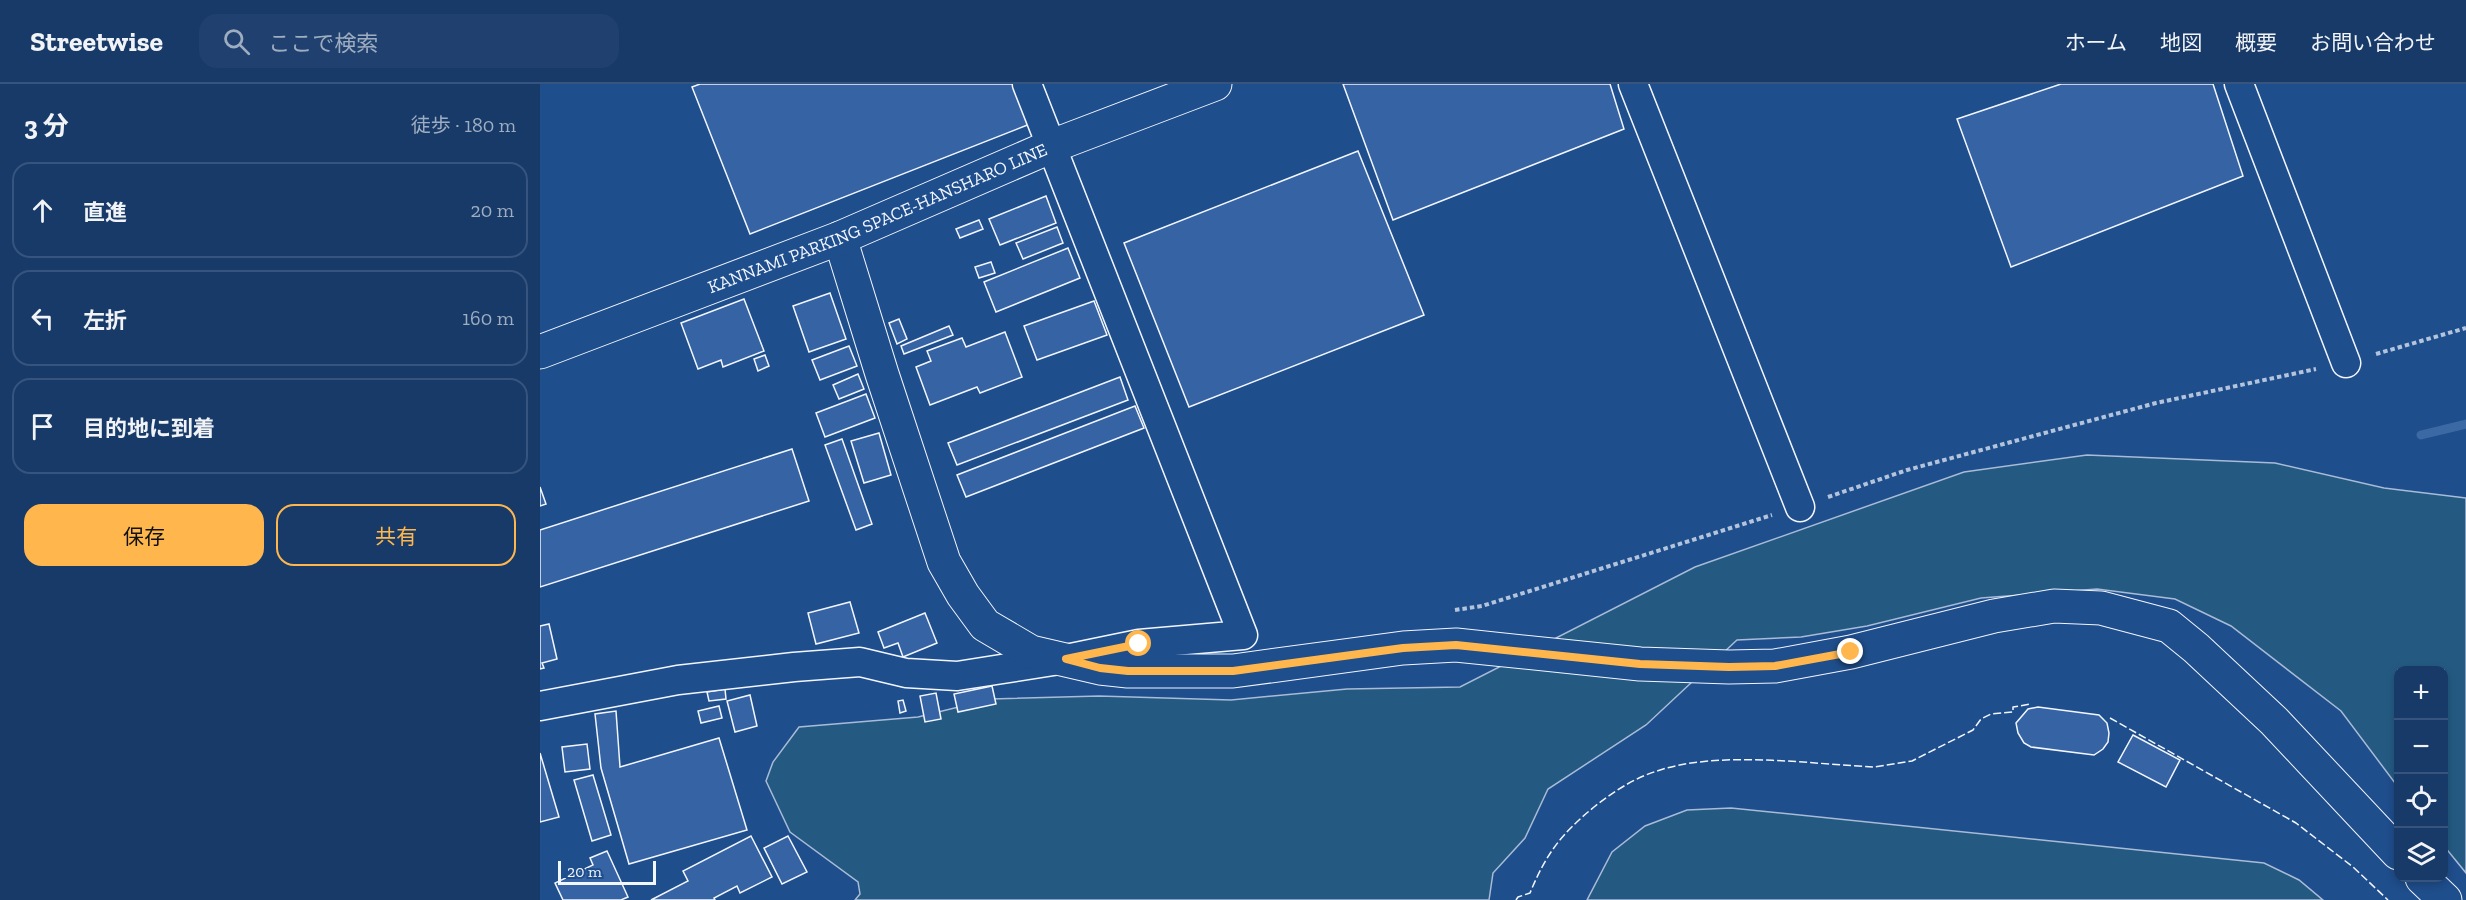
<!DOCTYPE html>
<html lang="ja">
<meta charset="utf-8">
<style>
:root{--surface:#173a69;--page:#20416f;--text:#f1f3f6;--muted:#9eadc0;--line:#36547d;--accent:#ffb74d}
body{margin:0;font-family:"Zilla Slab","Noto Sans JP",serif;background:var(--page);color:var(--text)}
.controls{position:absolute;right:18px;bottom:18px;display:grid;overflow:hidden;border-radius:12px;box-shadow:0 3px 9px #0003}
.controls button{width:54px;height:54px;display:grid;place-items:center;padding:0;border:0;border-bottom:2px solid var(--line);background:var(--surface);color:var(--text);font:30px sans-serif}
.scale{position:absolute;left:18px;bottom:15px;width:98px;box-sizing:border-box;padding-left:6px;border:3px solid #f2f6ff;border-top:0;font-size:16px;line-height:21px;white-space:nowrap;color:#f2f6ff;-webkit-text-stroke:4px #1f4e8c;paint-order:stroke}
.stop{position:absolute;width:18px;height:18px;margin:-14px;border:4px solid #ffb74d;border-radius:50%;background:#fff}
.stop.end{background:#ffb74d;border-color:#fff;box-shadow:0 2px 6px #0008}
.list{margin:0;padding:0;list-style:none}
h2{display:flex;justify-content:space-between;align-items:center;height:78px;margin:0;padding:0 24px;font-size:26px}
h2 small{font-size:20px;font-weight:400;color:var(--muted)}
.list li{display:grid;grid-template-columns:39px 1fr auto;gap:18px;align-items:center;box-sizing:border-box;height:96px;margin:0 12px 12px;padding:0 12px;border:2px solid var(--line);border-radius:18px}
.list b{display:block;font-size:22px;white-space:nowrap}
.list em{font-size:20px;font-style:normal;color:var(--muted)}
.actions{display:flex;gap:12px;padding:18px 24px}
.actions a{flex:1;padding:14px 0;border:2px solid var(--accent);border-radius:18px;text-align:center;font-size:21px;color:var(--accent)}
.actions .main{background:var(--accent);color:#111}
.icon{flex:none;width:33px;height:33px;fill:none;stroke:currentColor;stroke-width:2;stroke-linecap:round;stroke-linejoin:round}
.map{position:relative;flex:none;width:1926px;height:816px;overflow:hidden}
header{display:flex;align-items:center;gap:36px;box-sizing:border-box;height:84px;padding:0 30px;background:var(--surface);border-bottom:2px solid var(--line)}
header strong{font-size:28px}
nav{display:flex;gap:33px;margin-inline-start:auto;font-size:21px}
.search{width:420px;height:54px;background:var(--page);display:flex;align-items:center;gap:15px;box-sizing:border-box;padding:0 21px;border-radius:18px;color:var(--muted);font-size:22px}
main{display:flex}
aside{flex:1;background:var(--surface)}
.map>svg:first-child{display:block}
.green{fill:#245a82;stroke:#a8bbd7;stroke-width:1.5}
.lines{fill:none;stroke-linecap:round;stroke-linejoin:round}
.stream{stroke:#3b69a3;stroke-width:9}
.building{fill:#3563a3;stroke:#f2f6ff;stroke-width:1.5}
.minor-casing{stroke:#f2f6ff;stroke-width:31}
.tertiary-casing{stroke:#f2f6ff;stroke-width:35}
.secondary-casing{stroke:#f2f6ff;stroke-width:35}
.path{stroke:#b3c4dc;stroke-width:4;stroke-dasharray:4.5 3;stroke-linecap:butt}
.minor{stroke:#1f4e8c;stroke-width:28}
.tertiary{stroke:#1f4e8c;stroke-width:33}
.secondary{stroke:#1f4e8c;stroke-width:33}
.fence{stroke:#f2f6ff;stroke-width:1.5;stroke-dasharray:8 3;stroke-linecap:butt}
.route{stroke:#ffb74d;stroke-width:8}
.labels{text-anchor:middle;stroke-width:4.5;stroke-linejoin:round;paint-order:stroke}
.street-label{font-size:18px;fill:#f2f6ff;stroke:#1f4e8c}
</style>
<header>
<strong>Streetwise</strong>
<div class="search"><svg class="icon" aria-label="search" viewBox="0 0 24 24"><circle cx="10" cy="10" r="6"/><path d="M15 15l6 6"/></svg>ここで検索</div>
<nav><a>ホーム</a><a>地図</a><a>概要</a><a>お問い合わせ</a></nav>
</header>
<main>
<aside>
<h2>3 分<small>徒歩 · 180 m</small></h2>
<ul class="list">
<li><svg class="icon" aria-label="ahead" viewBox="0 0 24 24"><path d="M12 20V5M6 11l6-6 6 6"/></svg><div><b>直進</b></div><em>20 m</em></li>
<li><svg class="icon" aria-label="left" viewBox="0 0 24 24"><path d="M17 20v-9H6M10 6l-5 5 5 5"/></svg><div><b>左折</b></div><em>160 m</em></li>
<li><svg class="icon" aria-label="arrive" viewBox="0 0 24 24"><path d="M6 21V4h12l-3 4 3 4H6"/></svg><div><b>目的地に到着</b></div></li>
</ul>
<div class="actions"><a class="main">保存</a><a>共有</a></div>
</aside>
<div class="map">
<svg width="1926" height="816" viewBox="0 0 1926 816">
<rect width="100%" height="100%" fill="#1f4e8c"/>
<g class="green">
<polygon points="1547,371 1735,379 1844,404 1926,414 1926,789 1904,762 1904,586 1858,586 1858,703 1801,627 1691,542 1635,515 1557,505 1441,514 1327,542 1261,553 1197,556 1106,641 1008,705 985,754 953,789 949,816 315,816 320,810 318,798 250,748 226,697 233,678 259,643 378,633 451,615 559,612 691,616 807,605 920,603 1155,483 1424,388"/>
<polygon points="1191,724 1724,779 1759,796 1783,816 1047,816 1072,768 1105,742 1147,726"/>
</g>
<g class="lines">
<polyline class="stream" points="1881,351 1926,340"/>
</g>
<g class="building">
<polygon points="160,0 474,0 490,40 210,150 152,3"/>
<polygon points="803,0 1070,0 1084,45 853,136"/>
<polygon points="1521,0 1673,0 1703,92 1471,183 1417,35"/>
<polygon points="818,67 884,231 649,323 584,159"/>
<polygon points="506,112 516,139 460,161 449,135"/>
<polygon points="439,136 443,145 420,154 416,145"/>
<polygon points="517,143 523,159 483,175 476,159"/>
<polygon points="528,164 540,194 456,228 444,198"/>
<polygon points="451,178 455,189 439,194 435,183"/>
<polygon points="290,209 306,255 269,268 253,222"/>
<polygon points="204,215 224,267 183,283 181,276 158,285 141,239"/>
<polygon points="554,217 567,251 497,276 484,242"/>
<polygon points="359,235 367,255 357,260 349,239"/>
<polygon points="409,242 413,251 364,270 361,262"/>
<polygon points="465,248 482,293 440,309 437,303 390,321 376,283 391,277 387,267 422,254 426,263"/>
<polygon points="309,262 317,282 280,296 272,276"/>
<polygon points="225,271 229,282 218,287 214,275"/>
<polygon points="318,290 324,305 299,315 293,301"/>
<polygon points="580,293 588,316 417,381 408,359"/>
<polygon points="326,310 335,334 285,353 276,329"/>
<polygon points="595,322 604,344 426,413 417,391"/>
<polygon points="339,349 351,391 324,399 311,357"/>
<polygon points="302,355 332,440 316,446 285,361"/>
<polygon points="252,365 269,417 0,503 0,446"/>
<polygon points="0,403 6,420 0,422"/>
<polygon points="310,518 319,549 276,560 268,529"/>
<polygon points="385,529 397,559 363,573 358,559 344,564 338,548"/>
<polygon points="9,540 17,575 2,579 4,584 0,585 0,542"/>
<polygon points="452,602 456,620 418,628 414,610"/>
<polygon points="185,605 186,615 169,617 167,608"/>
<polygon points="396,609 401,635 385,638 380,612"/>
<polygon points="210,611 217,642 195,648 187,617"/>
<polygon points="363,616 366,627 360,629 358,617"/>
<polygon points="179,622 182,634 161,639 158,627"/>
<polygon points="1498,623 1559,631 1567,639 1569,649 1568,658 1563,665 1554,671 1491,663 1484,659 1478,649 1476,639 1488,625"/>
<polygon points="76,627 80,683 179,654 207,746 89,780 61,684 55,630"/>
<polygon points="1593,651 1640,676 1626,703 1578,678"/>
<polygon points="47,660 50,685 25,688 22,663"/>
<polygon points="0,669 19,733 0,738"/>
<polygon points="53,691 71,751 52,757 34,696"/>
<polygon points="211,752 232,793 200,809 197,802 174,814 175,816 111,816 148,797 143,787"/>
<polygon points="248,752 267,788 242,800 224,764"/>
<polygon points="67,767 88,813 81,816 23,816 15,799 53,781 50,774"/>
</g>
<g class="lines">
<g class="minor-casing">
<g id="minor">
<polyline points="1093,0 1260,423"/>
<polyline points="1699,0 1806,279"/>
<polyline points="0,622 138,596 254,583 320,578 366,589 417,592 526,575 599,560 703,551 487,0"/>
</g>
</g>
<g class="tertiary-casing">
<g id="tertiary">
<polyline points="300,154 342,290 404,478 423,511 445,541 491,568 560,584 588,587 693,587 863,564 916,561 1100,580 1189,583 1235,582 1311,568 1454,532 1514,522 1561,524 1629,542 1656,564 1734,637 1858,769"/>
<polyline points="1882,794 1905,816"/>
</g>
</g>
<g class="secondary-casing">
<g id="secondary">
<path id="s1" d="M0 268 300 154 512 62 675 0"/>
</g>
</g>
<g class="path">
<polyline points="1836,270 1926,244"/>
<polyline points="1288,413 1367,386 1616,319 1776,285"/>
<polyline points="915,526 942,522 1232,431"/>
</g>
<use href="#minor" class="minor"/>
<use href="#tertiary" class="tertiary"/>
<use href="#secondary" class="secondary"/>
<g class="fence">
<polyline points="1570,634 1756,739 1813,783 1848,816"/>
<path d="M976 816 978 813 990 809C1006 770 1021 750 1054 723 1073 708 1094 694 1117 687 1179 666 1269 680 1334 683L1372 677 1433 646 1441 635 1451 630 1473 628V623L1491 620"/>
</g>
</g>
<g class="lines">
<polyline class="route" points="599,560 526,575 560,584 588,587 693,587 863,564 916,561 1100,580 1189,583 1235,582 1311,568"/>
</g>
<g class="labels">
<g class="street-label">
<text dy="6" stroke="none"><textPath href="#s1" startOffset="363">KANNAMI PARKING SPACE-HANSHARO LINE</textPath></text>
</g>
</g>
</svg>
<div class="controls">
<button>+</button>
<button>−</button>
<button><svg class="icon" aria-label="locate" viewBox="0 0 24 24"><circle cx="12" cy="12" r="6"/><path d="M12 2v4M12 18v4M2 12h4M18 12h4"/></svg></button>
<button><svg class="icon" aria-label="layers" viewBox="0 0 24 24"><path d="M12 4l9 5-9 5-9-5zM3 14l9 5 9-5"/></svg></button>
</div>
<div class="scale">20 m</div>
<div class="stop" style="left:599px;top:560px"></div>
<div class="stop end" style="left:1311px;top:568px"></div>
</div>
</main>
